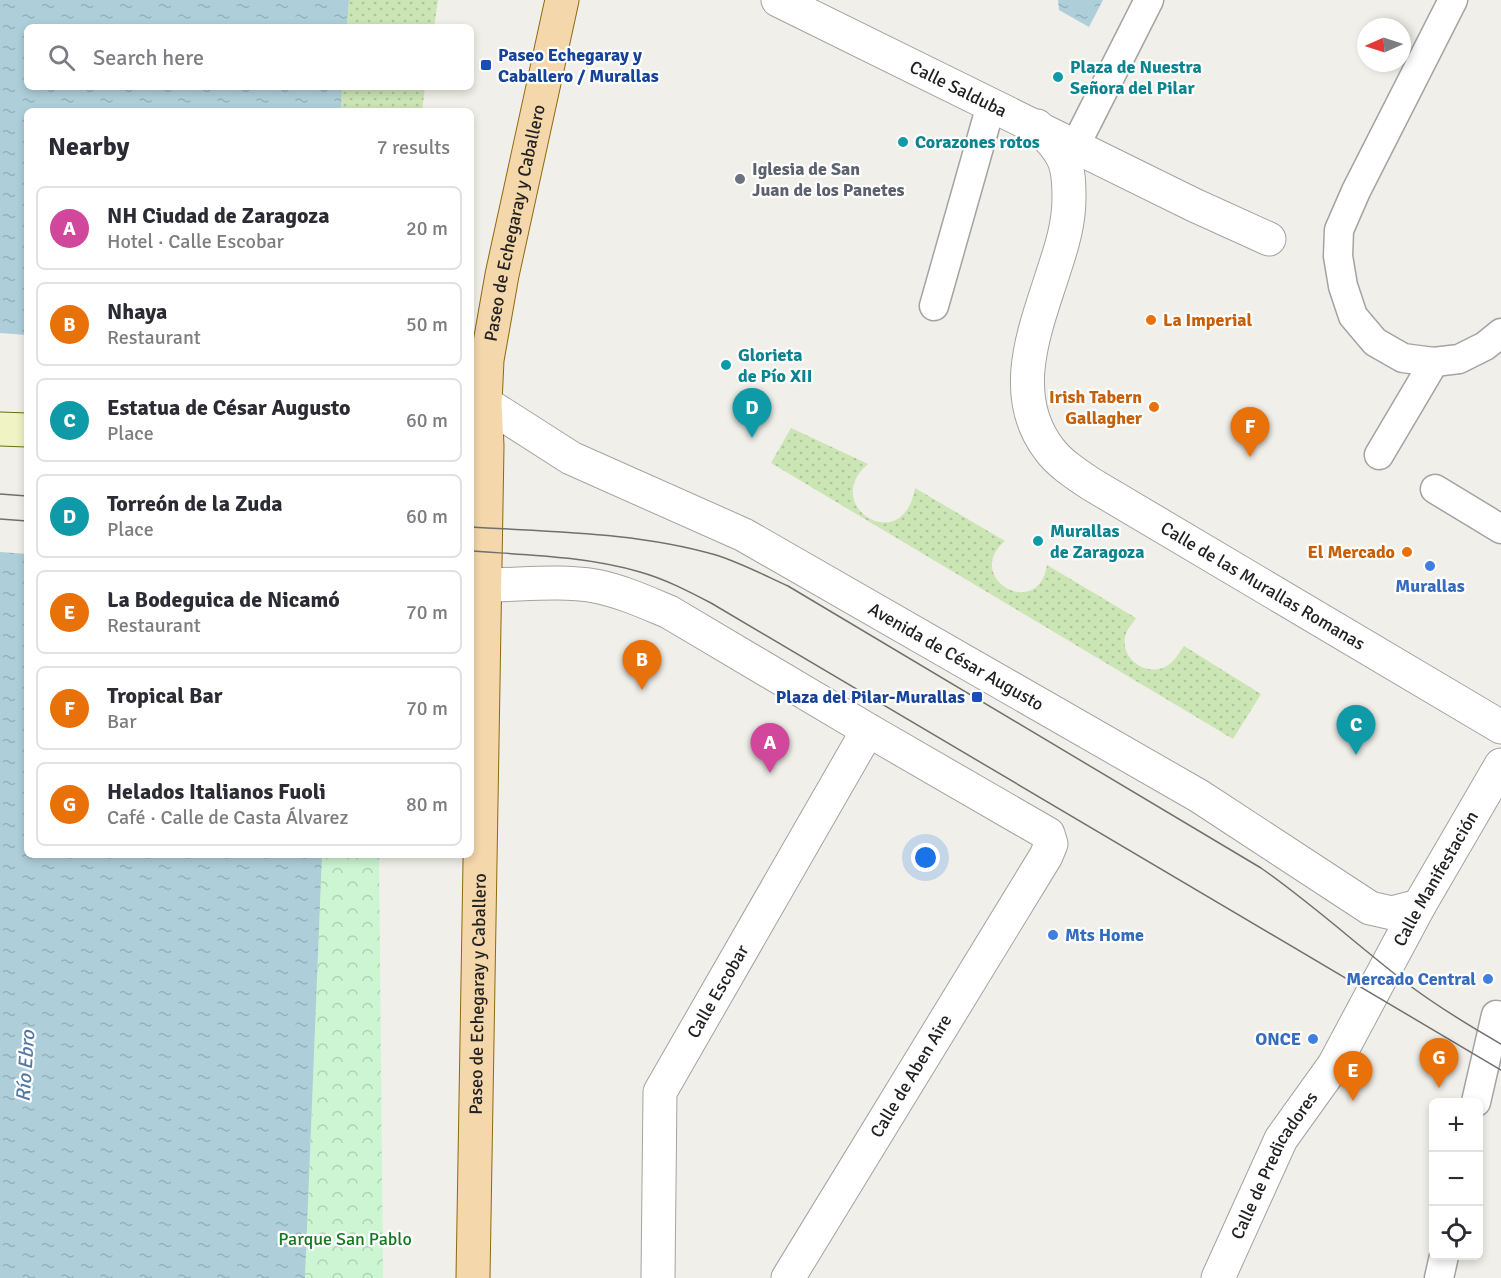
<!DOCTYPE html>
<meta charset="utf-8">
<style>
:root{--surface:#fff;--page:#f2f2f3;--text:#2b2b33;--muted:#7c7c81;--line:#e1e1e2;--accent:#2563eb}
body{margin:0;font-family:Signika,sans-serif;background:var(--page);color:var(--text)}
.controls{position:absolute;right:18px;bottom:18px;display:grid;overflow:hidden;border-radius:9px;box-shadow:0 3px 9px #0003}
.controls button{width:54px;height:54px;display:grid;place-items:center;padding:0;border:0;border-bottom:2px solid var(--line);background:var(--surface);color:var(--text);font:30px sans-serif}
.compass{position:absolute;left:1357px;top:18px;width:54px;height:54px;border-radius:50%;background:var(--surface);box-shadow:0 3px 9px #0003;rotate:267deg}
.you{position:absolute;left:926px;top:858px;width:21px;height:21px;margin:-15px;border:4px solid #fff;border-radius:50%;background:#1a73e8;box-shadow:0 0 0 9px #1a73e833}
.badge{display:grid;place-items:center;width:39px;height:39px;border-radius:50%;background:var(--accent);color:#fff;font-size:20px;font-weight:700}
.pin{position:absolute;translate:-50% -50px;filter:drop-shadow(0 2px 3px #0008)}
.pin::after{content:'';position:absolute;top:32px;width:21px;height:18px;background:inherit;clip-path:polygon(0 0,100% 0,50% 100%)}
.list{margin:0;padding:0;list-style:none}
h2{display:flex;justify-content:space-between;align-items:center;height:78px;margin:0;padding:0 24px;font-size:26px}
h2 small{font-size:20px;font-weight:400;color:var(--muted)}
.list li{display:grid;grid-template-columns:39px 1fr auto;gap:18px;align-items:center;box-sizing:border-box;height:84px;margin:0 12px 12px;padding:0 12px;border:2px solid var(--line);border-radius:9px}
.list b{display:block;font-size:22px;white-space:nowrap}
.list p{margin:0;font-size:20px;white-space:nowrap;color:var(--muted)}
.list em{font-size:20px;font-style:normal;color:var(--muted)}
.icon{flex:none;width:33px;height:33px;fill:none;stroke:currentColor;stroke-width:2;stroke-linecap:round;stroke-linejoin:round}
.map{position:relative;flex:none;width:1501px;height:1278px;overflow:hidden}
.search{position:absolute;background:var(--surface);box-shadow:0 3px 9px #0003;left:24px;top:24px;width:450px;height:66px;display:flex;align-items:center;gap:15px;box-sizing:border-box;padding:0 21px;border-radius:9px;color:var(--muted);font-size:22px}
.panel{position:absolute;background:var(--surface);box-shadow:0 3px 9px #0003;left:24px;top:108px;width:450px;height:750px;border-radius:9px}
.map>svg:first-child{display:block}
.grass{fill:url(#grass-dots)}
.park{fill:url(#park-crowns)}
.water{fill:url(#water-ripples)}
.pier{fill:#f1efe9}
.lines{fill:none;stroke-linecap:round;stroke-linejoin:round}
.pedestrian-casing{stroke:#a3a3a3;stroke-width:31}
.minor-casing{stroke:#a3a3a3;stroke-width:35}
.secondary-casing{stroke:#637110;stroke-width:35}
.primary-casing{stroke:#90690f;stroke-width:35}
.pedestrian{stroke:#fff;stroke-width:28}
.minor{stroke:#fff;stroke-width:33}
.secondary{stroke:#f0f4c4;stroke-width:33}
.primary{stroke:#f4d7ab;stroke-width:33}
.tram{stroke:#707070;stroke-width:1.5}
.transit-dot{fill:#1a4fb4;stroke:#fff;stroke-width:2}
.culture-dot{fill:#0f9aa8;stroke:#fff;stroke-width:2}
.worship-dot{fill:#6b7280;stroke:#fff;stroke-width:2}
.food-dot{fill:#e8710a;stroke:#fff;stroke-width:2}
.shop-dot{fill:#3f7fe0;stroke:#fff;stroke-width:2}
.labels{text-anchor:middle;stroke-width:4.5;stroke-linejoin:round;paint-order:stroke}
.transit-label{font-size:18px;font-weight:bold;fill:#164399;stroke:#fff;text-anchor:start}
.culture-label{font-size:18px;font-weight:bold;fill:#0d838f;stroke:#fff;text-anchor:start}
.street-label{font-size:18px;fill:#222;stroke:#fff}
.worship-label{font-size:18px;font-weight:bold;fill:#5b616d;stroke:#fff;text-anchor:start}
.food-label{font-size:18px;font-weight:bold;fill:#c56008;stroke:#fff;text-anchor:end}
.shop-label{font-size:18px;font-weight:bold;fill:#366cbe;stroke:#fff;text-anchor:end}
.park-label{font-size:18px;fill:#177822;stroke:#fff}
.water-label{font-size:20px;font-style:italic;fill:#5378a1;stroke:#fff}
</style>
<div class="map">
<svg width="1501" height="1278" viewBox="0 0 1501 1278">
<defs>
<pattern id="grass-dots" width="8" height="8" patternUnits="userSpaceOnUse" patternTransform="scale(1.5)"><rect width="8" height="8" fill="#cbe5b5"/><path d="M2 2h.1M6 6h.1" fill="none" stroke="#aec49b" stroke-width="1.8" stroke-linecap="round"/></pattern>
<pattern id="park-crowns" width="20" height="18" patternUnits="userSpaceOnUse" patternTransform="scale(1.5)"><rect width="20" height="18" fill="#ccf5d1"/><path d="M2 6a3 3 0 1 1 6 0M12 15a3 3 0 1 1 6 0" fill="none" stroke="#afd2b3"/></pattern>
<pattern id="water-ripples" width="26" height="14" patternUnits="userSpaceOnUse" patternTransform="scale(1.5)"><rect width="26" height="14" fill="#aecfda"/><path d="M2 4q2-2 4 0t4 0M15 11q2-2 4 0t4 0" fill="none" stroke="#95b1bb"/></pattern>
</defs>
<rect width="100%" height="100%" fill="#f1efe9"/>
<g class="grass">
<polygon points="349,0 438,0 434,27 347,27"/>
<polygon points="342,87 425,87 422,111 341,111"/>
<path d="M791 428 868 464C819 505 903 559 915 488L1005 541C962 577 1038 622 1047 565L1136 618C1133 623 1128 628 1126 633 1117 661 1153 682 1173 661 1177 657 1180 651 1184 646L1261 694 1233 739 771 463Z"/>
</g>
<polygon class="park" points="322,855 379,855 383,1278 305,1278"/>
<g class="water">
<polygon points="0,0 349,0 347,27 27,27 27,87 342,87 341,111 27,111 27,855 322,855 305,1278 0,1278"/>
<polygon points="1058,0 1103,0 1089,27 1059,10"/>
</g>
<polygon class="pier" points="0,333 27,335 27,554 0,552"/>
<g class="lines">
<g class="pedestrian-casing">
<g id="pedestrian">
<polyline points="1453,0 1356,191 1339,230 1338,256 1343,286 1353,316 1375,342 1403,358 1434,362 1459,359 1485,346 1501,333"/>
<polyline points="1065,166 1149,0"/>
<polyline points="934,306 991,105"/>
<polyline points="1379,455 1434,362"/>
<polyline points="1435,489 1501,529"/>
<polyline points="1476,1102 1496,1015"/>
<polyline points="1439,1278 1444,1256"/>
</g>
</g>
<g class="minor-casing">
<g id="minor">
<path id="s1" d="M778 0 1194 205 1269 239"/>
<path id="s2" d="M1037 126C1047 136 1057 145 1063 158 1069 170 1069 185 1069 198 1069 223 1062 246 1054 270 1036 327 1007 394 1049 449 1059 463 1076 474 1091 484L1501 727"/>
<path id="s3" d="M485 403 571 458 744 535 1199 796 1370 908 1392 913 1419 906"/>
<path d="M484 585C521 585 559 580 595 586 621 591 645 602 669 612L868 730 1048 834 1051 844 1046 856 788 1278"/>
<path id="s4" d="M658 1278 660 1092 868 730"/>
<path id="s5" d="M1218 1278 1281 1139 1334 1065 1419 906 1501 765"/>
</g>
</g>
<g class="secondary-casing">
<polyline id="secondary" points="0,429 27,430"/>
</g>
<g class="primary-casing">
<g id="primary">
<path id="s6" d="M473 1278 487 446 485 403 487 360 502 275 562 0"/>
</g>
</g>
<use href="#pedestrian" class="pedestrian"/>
<use href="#minor" class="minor"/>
<use href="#secondary" class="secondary"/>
<use href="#primary" class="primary"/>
<g class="tram">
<polyline points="0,494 27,496"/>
<polyline points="0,519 27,521"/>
<path d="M471 527C552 532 637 532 716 555 741 563 764 575 788 586L1261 868C1311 903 1356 944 1405 982 1435 1005 1468 1025 1501 1044"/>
<path d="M471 551C527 555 585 556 640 572 665 579 688 591 711 603L1501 1070"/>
</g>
</g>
<g class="transit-dot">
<rect x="480" y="59" width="12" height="12" rx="3"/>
<rect x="971" y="691" width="12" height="12" rx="3"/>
</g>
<g class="culture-dot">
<circle cx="1058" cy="77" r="6"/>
<circle cx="903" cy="142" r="6"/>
<circle cx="726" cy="365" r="6"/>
<circle cx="1038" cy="541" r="6"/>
</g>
<circle class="worship-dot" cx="740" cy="179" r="6"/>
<g class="food-dot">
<circle cx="1151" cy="320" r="6"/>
<circle cx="1154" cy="407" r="6"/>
<circle cx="1407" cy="552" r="6"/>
</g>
<g class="shop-dot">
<circle cx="1430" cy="566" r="6"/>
<circle cx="1053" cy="935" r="6"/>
<circle cx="1488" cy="979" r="6"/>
<circle cx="1313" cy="1039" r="6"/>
</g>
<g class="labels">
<g class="transit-label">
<text x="498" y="61">Paseo Echegaray y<tspan x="498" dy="21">Caballero / Murallas</tspan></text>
<text x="965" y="703" text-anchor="end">Plaza del Pilar-Murallas</text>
</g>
<g class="culture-label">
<text x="1070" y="73">Plaza de Nuestra<tspan x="1070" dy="21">Señora del Pilar</tspan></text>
<text x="915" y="148">Corazones rotos</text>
<text x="738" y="361">Glorieta<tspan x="738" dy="21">de Pío XII</tspan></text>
<text x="1050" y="537">Murallas<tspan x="1050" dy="21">de Zaragoza</tspan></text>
</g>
<g class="street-label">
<text dy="6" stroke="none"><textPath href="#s1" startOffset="201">Calle Salduba</textPath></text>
<text dy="6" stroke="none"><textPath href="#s6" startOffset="1058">Paseo de Echegaray y Caballero</textPath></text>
<text dy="6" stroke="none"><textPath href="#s2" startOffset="598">Calle de las Murallas Romanas</textPath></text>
<text dy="6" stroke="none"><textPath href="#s3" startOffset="536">Avenida de César Augusto</textPath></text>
<text dy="6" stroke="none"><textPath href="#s5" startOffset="456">Calle Manifestación</textPath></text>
<text dy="6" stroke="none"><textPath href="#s4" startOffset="302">Calle Escobar</textPath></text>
<text dy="6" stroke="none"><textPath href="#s6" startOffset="284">Paseo de Echegaray y Caballero</textPath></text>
<text transform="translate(911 1076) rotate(-59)" y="6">Calle de Aben Aire</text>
<text dy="6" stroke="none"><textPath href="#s5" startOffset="126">Calle de Predicadores</textPath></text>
</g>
<g class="worship-label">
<text x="752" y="175">Iglesia de San<tspan x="752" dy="21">Juan de los Panetes</tspan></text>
</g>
<g class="food-label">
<text x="1163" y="326" text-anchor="start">La Imperial</text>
<text x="1142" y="403">Irish Tabern<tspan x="1142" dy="21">Gallagher</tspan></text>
<text x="1395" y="558">El Mercado</text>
</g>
<g class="shop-label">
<text x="1430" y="592" text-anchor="middle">Murallas</text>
<text x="1065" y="941" text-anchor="start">Mts Home</text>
<text x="1476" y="985">Mercado Central</text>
<text x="1301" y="1045">ONCE</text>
</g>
<g class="park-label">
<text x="345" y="1245">Parque San Pablo</text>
</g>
<g class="water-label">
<text transform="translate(25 1066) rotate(-86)" y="7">Río Ebro</text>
</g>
</g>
</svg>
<div class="controls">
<button>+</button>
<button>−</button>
<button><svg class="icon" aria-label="locate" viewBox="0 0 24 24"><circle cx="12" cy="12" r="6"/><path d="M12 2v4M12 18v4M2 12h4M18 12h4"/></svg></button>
</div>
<svg class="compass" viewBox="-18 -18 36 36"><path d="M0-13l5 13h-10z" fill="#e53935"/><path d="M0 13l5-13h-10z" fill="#7c7c81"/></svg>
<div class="you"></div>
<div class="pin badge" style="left:770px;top:773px;background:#d1479c">A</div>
<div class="pin badge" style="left:642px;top:690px;background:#e8710a">B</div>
<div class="pin badge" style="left:1356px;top:755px;background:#0f9aa8">C</div>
<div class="pin badge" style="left:752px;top:438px;background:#0f9aa8">D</div>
<div class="pin badge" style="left:1353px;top:1101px;background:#e8710a">E</div>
<div class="pin badge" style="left:1250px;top:457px;background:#e8710a">F</div>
<div class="pin badge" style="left:1439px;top:1088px;background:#e8710a">G</div>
<div class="search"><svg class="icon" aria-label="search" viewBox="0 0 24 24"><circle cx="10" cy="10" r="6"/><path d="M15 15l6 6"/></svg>Search here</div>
<section class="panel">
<h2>Nearby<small>7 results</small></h2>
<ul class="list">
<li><span class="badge" style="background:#d1479c">A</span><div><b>NH Ciudad de Zaragoza</b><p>Hotel · Calle Escobar</p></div><em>20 m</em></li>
<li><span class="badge" style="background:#e8710a">B</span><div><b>Nhaya</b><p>Restaurant</p></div><em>50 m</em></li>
<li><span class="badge" style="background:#0f9aa8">C</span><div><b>Estatua de César Augusto</b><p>Place</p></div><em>60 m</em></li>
<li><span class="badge" style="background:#0f9aa8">D</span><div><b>Torreón de la Zuda</b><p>Place</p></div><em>60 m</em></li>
<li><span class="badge" style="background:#e8710a">E</span><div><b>La Bodeguica de Nicamó</b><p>Restaurant</p></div><em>70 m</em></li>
<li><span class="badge" style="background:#e8710a">F</span><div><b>Tropical Bar</b><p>Bar</p></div><em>70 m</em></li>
<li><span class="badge" style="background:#e8710a">G</span><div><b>Helados Italianos Fuoli</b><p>Café · Calle de Casta Álvarez</p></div><em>80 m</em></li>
</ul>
</section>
</div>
